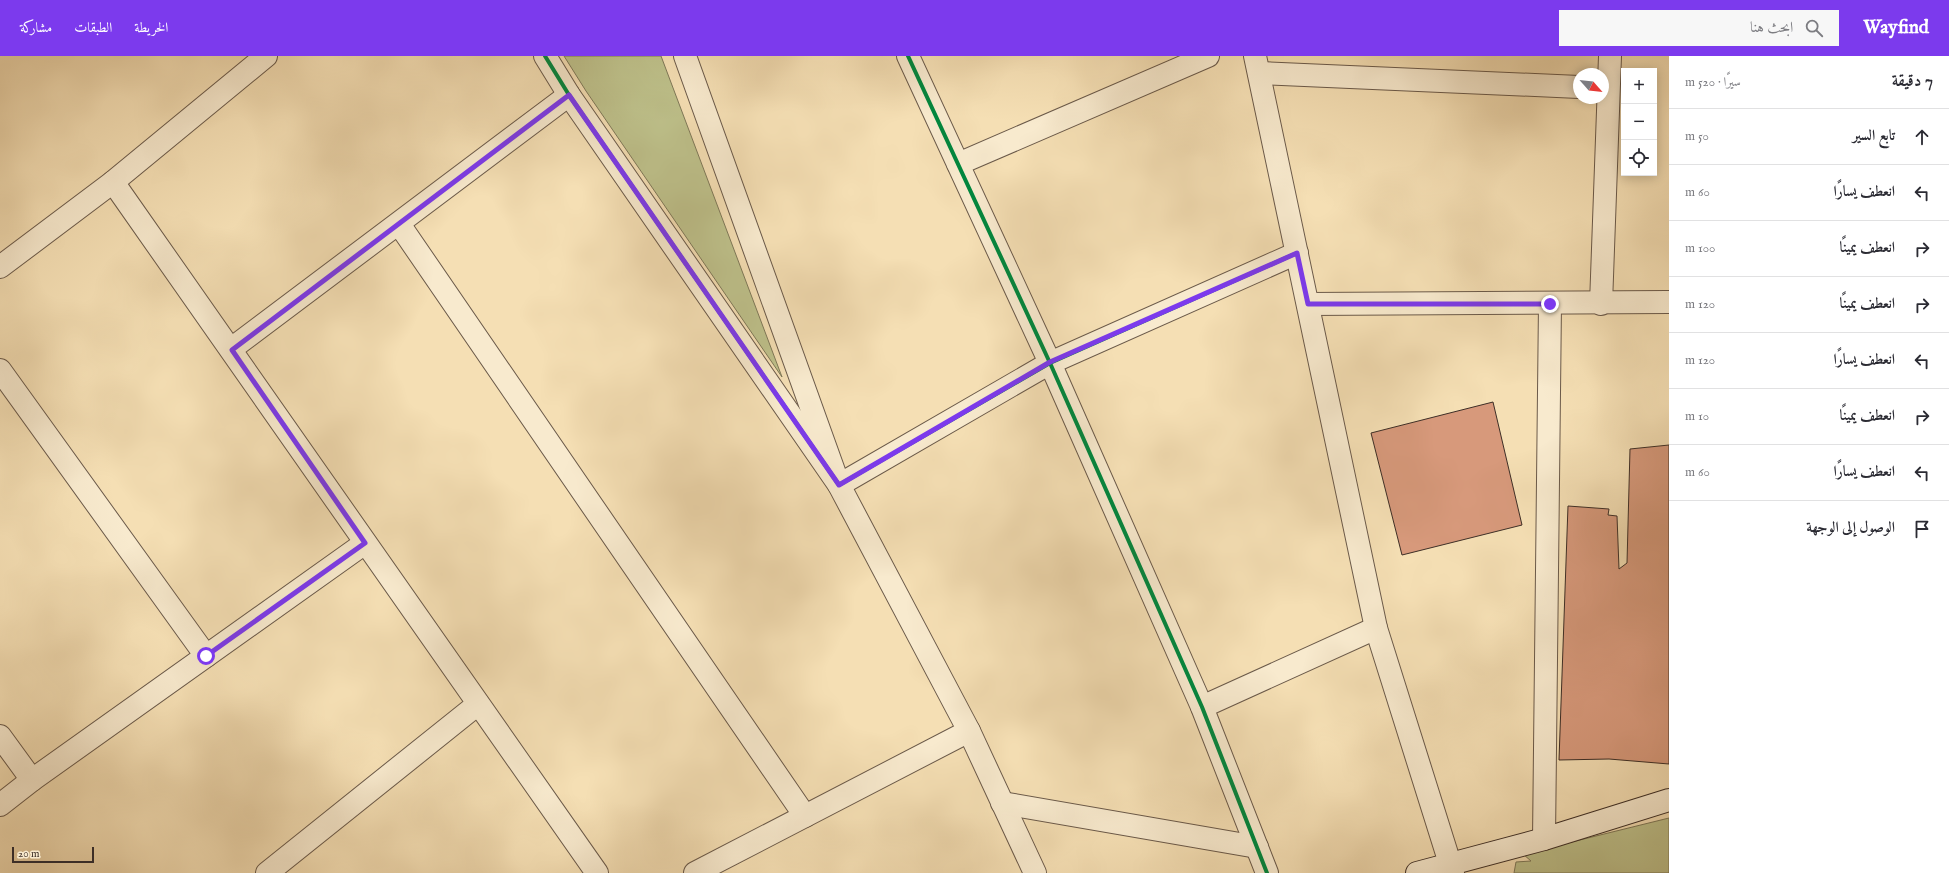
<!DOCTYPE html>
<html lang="ar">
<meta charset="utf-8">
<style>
:root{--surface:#fff;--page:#f7f7f7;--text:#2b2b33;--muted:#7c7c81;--line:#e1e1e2;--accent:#7c3aed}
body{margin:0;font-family:"IM FELL English",Amiri,serif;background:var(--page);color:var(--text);direction:rtl}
.controls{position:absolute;right:12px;top:12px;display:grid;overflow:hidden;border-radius:0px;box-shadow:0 2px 10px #0003}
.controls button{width:36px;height:36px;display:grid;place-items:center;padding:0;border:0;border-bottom:1px solid var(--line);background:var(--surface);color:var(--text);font:20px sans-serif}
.compass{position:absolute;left:1573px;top:12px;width:36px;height:36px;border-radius:50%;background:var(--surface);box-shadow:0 2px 10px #0003;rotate:117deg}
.scale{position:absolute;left:12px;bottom:10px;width:82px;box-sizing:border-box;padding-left:4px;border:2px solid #3d2e26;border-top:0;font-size:11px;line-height:14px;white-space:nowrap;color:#3d2e26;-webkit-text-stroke:3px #f8eace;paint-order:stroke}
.stop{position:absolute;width:12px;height:12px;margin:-9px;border:3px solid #7c3aed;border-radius:50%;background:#fff}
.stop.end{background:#7c3aed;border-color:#fff;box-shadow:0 1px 4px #0008}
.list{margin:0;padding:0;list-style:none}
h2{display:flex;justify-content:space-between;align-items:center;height:52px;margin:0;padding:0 16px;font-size:17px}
h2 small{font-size:13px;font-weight:400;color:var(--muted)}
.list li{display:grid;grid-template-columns:26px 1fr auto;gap:12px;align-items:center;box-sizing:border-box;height:56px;padding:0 16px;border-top:1px solid var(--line)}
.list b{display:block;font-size:15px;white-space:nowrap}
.list em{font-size:13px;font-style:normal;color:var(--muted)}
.icon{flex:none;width:22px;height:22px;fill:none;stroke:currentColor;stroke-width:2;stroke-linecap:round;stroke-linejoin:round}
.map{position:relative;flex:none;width:1669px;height:817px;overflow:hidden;direction:ltr}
header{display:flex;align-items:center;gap:24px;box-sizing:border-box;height:56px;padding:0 20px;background:var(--accent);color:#fff}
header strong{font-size:19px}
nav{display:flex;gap:22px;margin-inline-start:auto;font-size:14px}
.search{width:280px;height:36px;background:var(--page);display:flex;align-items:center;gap:10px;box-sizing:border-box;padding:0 14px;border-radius:0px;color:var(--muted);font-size:15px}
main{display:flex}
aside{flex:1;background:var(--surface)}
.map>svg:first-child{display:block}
.green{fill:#bec18b;stroke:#7e7858}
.building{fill:#d7997b;stroke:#3d2e26}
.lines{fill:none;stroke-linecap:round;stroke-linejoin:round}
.street-casing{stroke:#6b5a4a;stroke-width:24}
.secondary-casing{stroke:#3d2e26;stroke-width:24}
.street{stroke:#f8eace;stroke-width:22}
.secondary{stroke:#f8eace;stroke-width:22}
.cycleway-casing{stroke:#f8eace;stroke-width:6}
.cycleway{stroke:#00873e;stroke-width:4}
.route{stroke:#7c3aed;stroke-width:5}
</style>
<header>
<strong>Wayfind</strong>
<div class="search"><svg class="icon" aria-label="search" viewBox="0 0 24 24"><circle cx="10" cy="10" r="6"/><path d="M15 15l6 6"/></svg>ابحث هنا</div>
<nav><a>الخريطة</a><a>الطبقات</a><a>مشاركة</a></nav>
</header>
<main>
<aside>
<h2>7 دقيقة<small>سيرًا · 520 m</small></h2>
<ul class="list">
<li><svg class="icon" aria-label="ahead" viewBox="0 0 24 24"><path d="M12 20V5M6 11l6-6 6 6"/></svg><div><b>تابع السير</b></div><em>50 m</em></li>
<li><svg class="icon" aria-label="left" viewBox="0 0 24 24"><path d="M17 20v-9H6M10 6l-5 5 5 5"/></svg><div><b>انعطف يسارًا</b></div><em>60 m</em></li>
<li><svg class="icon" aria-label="right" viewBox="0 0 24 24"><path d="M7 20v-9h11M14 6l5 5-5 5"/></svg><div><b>انعطف يمينًا</b></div><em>100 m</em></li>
<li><svg class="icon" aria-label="right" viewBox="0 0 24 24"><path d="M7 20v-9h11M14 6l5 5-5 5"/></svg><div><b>انعطف يمينًا</b></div><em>120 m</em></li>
<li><svg class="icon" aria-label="left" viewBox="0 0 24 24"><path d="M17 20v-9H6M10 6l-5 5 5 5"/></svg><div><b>انعطف يسارًا</b></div><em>120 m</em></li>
<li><svg class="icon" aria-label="right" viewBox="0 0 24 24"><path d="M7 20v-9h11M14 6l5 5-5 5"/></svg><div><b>انعطف يمينًا</b></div><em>10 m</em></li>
<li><svg class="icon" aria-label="left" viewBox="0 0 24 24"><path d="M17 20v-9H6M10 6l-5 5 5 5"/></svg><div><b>انعطف يسارًا</b></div><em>60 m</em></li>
<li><svg class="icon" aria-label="arrive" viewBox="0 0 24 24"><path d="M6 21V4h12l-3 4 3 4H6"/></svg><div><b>الوصول إلى الوجهة</b></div></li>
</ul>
</aside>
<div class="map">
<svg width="1669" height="817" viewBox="0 0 1669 817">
<rect width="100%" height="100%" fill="#f5dfb4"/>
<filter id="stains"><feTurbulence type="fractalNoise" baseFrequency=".005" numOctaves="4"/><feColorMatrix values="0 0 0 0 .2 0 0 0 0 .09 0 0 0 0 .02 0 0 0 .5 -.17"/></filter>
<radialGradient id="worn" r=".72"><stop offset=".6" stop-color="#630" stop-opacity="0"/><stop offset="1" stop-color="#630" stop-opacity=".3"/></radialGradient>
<g class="green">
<polygon points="564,0 661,0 782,321 586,35"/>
<polygon points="1669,762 1669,817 1514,817 1516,806 1531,805 1523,798"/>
</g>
<g class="building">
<polygon points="1493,346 1522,469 1402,499 1371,377"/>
<polygon points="1669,389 1669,708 1609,703 1559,704 1568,450 1609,453 1608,459 1617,460 1619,513 1627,507 1630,393"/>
</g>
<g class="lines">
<g class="street-casing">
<g id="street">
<polyline points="545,0 569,39 839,429 1050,307 1297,197"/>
<polyline points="685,0 839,429 969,675 1035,817"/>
<polyline points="908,0 1050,307 1202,651 1267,817"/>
<polyline points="1255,0 1376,572 1453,817"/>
<polyline points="1259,17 1579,31"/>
<polyline points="958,108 1208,0"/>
<polyline points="113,126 597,817"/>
<polyline points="399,168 805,760"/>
<polyline points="0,211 113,126 266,0"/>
<polyline points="1308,248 1669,246"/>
<polyline points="1601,248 1610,0"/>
<polyline points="231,293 569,39"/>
<polyline points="0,314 206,600"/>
<polyline points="1202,651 1376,572"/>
<polyline points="0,680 32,724"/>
<polyline points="1002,747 1257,791"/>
<polyline points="0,749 32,724 365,487"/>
<polyline points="1544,783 1550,247"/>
<polyline points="267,817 478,648"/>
<polyline points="695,817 969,675"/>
</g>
</g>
<g class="secondary-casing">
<polyline id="secondary" points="1417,817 1544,783 1669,744"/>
</g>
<use href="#street" class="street"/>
<use href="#secondary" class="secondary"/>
<g class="cycleway-casing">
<g id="cycleway">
<polyline points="545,0 569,39 839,429 1050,307 1297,197"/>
<polyline points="908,0 1050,307 1202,651 1267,817"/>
</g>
</g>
<use href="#cycleway" class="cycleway"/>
</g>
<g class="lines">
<polyline class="route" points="206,600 365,487 232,294 569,39 839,429 1050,306 1297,197 1308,248 1550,248"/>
</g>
<rect width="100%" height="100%" filter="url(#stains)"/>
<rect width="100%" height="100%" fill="url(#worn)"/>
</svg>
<div class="controls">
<button>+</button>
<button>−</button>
<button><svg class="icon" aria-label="locate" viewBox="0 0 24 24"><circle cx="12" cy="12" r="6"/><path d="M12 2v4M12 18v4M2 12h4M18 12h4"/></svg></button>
</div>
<svg class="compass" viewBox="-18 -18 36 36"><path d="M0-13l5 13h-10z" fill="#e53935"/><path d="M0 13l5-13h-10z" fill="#7c7c81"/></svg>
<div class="scale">20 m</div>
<div class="stop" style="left:206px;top:600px"></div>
<div class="stop end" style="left:1550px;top:248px"></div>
</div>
</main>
